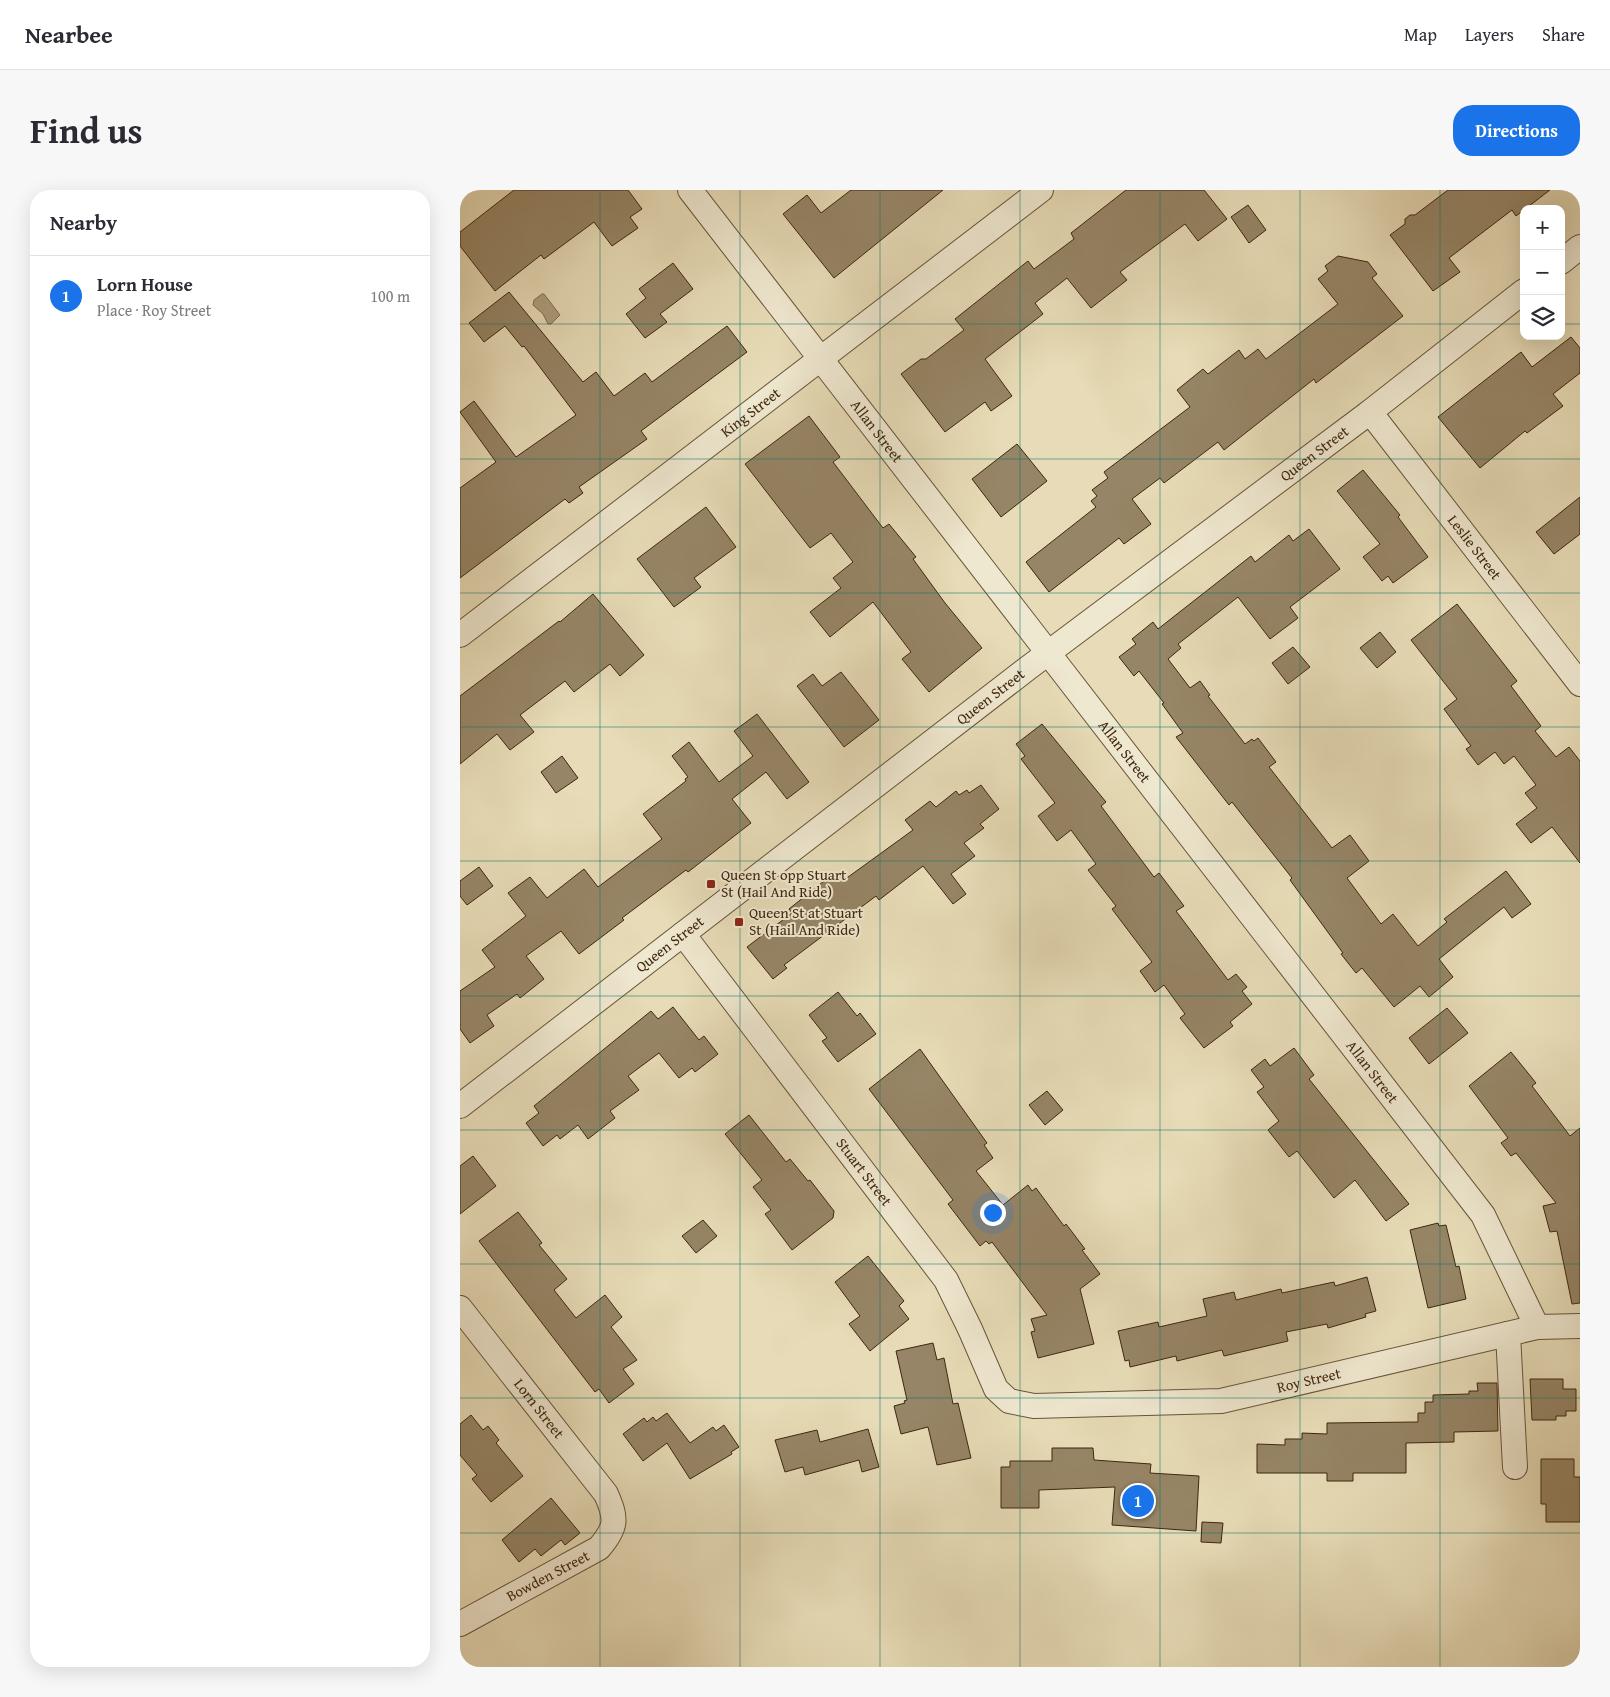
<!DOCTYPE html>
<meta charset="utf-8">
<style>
:root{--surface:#fff;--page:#f7f7f7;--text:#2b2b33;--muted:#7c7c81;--line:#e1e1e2;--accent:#1a73e8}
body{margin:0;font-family:"Gentium Book Plus",serif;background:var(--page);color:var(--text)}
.controls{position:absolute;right:15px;top:15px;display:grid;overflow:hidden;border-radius:10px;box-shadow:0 5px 20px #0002}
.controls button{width:45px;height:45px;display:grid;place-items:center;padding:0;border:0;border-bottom:1px solid var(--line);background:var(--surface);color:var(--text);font:25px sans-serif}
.you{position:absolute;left:532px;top:1022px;width:18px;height:18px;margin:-12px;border:4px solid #fff;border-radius:50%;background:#1a73e8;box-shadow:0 0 0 8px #1a73e833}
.badge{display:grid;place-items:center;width:32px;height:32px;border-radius:50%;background:var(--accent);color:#fff;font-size:16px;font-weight:700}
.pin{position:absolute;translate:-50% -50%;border:2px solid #fff;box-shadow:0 1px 5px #0006}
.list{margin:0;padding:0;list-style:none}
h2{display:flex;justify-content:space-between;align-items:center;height:65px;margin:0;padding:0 20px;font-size:21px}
h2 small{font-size:16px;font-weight:400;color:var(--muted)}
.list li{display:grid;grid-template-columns:32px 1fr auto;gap:15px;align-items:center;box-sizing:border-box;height:80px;padding:0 20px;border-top:1px solid var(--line)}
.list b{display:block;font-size:19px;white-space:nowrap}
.list p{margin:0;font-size:16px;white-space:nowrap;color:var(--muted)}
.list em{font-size:16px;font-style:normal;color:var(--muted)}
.icon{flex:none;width:28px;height:28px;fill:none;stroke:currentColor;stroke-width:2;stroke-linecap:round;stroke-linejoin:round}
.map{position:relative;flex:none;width:1120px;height:1477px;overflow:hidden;border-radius:20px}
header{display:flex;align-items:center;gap:30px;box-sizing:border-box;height:70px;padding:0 25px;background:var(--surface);border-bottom:1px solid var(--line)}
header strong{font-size:24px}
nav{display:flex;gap:28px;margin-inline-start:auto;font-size:18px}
.intro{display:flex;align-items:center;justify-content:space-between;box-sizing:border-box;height:120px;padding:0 30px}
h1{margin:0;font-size:35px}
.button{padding:12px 22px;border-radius:20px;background:var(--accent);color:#fff;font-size:18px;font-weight:700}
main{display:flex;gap:30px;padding:0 30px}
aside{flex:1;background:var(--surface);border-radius:20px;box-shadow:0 5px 20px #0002}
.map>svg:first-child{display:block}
.water{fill:#ae9e7e;stroke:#826e52}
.building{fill:#968566;stroke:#3f260f}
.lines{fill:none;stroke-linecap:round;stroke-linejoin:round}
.street-casing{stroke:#695439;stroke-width:26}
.street{stroke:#efe8d0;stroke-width:24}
.grid{fill:none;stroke:#0f766e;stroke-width:1;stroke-opacity:0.55}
.poi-dot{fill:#8f2418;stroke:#efe8d0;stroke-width:2}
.labels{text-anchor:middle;stroke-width:4;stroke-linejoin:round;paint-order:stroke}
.street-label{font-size:15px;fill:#3f260f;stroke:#efe8d0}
.poi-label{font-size:15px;fill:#3f260f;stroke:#efe8d0;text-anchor:start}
</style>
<header>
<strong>Nearbee</strong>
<nav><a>Map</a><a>Layers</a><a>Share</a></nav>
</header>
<div class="intro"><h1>Find us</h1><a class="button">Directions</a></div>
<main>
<aside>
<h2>Nearby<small></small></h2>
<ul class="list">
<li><span class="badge">1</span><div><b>Lorn House</b><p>Place · Roy Street</p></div><em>100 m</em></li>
</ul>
</aside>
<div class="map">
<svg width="1120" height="1477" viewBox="0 0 1120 1477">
<rect width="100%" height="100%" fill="#e7dcb7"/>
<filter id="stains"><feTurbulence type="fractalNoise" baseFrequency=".004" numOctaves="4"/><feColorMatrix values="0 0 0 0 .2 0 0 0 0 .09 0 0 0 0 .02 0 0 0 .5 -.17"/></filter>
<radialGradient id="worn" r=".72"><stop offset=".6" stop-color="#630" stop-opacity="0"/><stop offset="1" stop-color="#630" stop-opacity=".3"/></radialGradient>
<polygon class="water" points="82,104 84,104 100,125 91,134 88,134 83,124 73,115 74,110"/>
<g class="building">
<polygon points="54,0 168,0 182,19 170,27 178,38 152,56 134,32 84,69 81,65 35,101 0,56 0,42"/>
<polygon points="391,0 483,0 374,88 323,24 347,5 361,23"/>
<polygon points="666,0 744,0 767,29 738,51 725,34 660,82 667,90 631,118 607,88 575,113 583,124 525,169 552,206 531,221 525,212 485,242 441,184 461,169 466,169 504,140 495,129 568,71 574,79 614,49 611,43"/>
<polygon points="988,0 1090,0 1056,26 1052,20 989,68 1000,82 973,101 930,45 945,34 945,29 950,25 955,25"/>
<polygon points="788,15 806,40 789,53 771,27"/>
<polygon points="878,66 908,72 917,84 912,88 943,126 856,193 854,189 764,260 758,252 704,293 700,288 672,309 691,334 664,354 659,348 589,402 566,372 636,317 631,311 637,306 632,300 648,288 644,282 730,217 717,200 743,179 748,184 779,160 785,169 798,159 806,169 878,114 858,89 868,81 865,76"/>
<polygon points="213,73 233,99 200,124 207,132 185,148 166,124 186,108 179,99"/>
<polygon points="49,102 123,192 136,182 154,206 185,183 192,192 267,136 287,162 181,241 187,249 119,297 123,303 109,313 105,309 0,388 0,298 36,272 0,222 14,211 56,267 116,225 64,156 62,157 45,136 24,152 9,133"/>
<polygon points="1111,147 1120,158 1120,183 1093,204 1103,216 1067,243 1065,241 1020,278 978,227 1061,162 1072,177"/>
<polygon points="349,226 380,267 373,272 423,338 429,334 456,367 453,369 485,413 522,458 469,502 442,469 451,462 413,412 370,447 350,422 381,398 373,388 393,372 371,343 350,358 285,274"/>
<polygon points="557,254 587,291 541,327 512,289"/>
<polygon points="903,280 940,325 938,327 968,367 933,393 928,386 922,391 903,367 920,354 877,301"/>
<polygon points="1120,307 1120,344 1094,364 1076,342"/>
<polygon points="246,317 276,357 234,388 241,397 214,417 177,369"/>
<polygon points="849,339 880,379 830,417 838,428 810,449 778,407 718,454 721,458 708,469 730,498 740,491 750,505 748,506 785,554 792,549 794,551 798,548 816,572 809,577 872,658 890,645 909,671 887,688 921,734 933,724 958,756 987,732 984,729 1046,681 1071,714 1052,728 1044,717 979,769 993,787 969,807 960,796 934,817 902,778 896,783 881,764 883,763 830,690 832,688 772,612 769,615 716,547 723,543 702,514 704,513 679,481 674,486 659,467 676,454 672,449 693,432 698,439 791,366 795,372 829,345 833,351"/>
<polygon points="133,404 184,465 160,486 150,474 114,502 105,491 60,525 74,542 50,560 37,544 0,574 0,506 99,431 100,432"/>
<polygon points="997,414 1057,491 1051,496 1081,536 1075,541 1096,567 1109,557 1120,571 1120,673 1092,637 1071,653 1056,634 1077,618 1065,603 1076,595 1054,566 1044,574 1035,562 1018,575 1006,559 1011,556 984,519 997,509 951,450"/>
<polygon points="920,442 936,462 917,478 900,458"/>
<polygon points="833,457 850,477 828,494 812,473"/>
<polygon points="381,482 419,530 384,557 337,496 353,484 362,496"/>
<polygon points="297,524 349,592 327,609 306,582 272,609 291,633 228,682 226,680 162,728 164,730 119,764 101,741 66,766 84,789 60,808 57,804 27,825 34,836 10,853 0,839 0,801 35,777 22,760 66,726 48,703 70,687 87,708 124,679 138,697 202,649 183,624 226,591 225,589 228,587 212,566 229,552 259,592 293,566 274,541"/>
<polygon points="582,534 646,612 641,616 694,687 699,683 724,716 716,721 768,790 776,784 787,797 782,801 792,814 770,832 773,836 744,858 720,828 725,824 704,795 695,802 680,781 692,772 652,719 656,716 628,680 636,674 611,640 597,651 578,626 595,613 561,569 565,566 556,554"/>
<polygon points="102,566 118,588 96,603 81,582"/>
<polygon points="521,595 539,619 520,634 524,638 504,653 515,666 491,684 506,704 493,714 463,676 419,710 416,706 324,775 327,778 313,789 287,757 332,723 329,719 374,683 378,689 381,687 384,690 453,640 445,630 470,611 476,617 496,601 499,605 507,600 509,603"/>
<polygon points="19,677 33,696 7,715 0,706 0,691"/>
<polygon points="378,802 397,826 400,823 416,844 378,872 362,851 367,848 349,825"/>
<polygon points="213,817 239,850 244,846 258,864 235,882 232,878 219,888 199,863 168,886 179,900 150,921 155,928 128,949 118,935 100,949 97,945 83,956 66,933 79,923 74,916 191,821 198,829"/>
<polygon points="987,818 1008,843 969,874 949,848"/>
<polygon points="834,858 854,885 849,889 949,1014 926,1031 895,990 874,1008 837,961 829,967 808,940 819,931 797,902 804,897 791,880 805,869 810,876"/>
<polygon points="460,859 527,953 524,955 533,968 516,981 543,1015 568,995 572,1001 576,998 604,1036 606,1034 625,1059 622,1060 640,1084 620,1099 634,1154 578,1168 571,1142 575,1141 571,1129 587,1125 532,1052 529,1054 526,1051 520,1056 488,1014 493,1010 409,899"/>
<polygon points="1051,862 1076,893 1072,896 1110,946 1120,938 1120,1113 1112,1114 1097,1041 1090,1042 1083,1016 1096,1013 1056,963 1051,966 1041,953 1048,948 1009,896"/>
<polygon points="587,901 603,920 585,935 569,915"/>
<polygon points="289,925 326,972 330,969 348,991 350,990 374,1021 373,1028 332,1060 305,1024 311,1020 293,997 302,990 265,944"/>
<polygon points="13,966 36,996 0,1024 0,976"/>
<polygon points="58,1022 82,1053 79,1055 107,1089 94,1100 116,1128 145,1105 162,1127 151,1137 177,1170 163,1179 174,1194 149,1213 139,1199 135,1202 19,1051"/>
<polygon points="243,1030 257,1046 236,1063 222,1046"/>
<polygon points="978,1033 979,1036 986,1035 996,1077 999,1076 1006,1109 968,1118 950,1040"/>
<polygon points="408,1066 444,1111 439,1116 449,1129 410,1161 389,1134 400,1126 375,1092"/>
<polygon points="907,1087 916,1121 905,1124 906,1127 868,1138 867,1134 826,1142 828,1151 764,1166 762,1160 717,1171 716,1166 670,1177 669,1170 665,1171 658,1141 698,1132 699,1137 747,1126 743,1109 774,1102 776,1110 821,1099 822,1103 874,1092 875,1096"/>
<polygon points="473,1153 477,1170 484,1168 493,1214 498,1213 511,1268 477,1275 468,1237 441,1244 434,1216 445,1213 444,1211 447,1210 436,1161"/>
<polygon points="1070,1189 1103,1189 1103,1199 1116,1199 1116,1221 1106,1221 1106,1226 1096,1226 1096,1230 1072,1230"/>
<polygon points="1017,1193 1037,1193 1038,1241 994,1242 994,1252 946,1253 946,1283 893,1283 893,1291 867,1291 867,1283 797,1283 797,1254 825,1255 825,1249 842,1249 842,1243 867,1244 867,1233 958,1232 958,1223 965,1223 965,1212 973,1212 973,1205 1009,1204 1009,1201 1018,1201"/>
<polygon points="207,1223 230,1253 253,1237 256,1241 264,1235 279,1257 271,1262 272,1264 230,1289 207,1253 183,1271 163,1244 184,1228 187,1232 193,1227 196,1231"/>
<polygon points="11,1225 23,1240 28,1236 39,1250 36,1253 63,1286 31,1312 12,1289 17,1285 0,1265 0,1234"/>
<polygon points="408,1239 419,1277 402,1282 399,1270 345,1285 343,1277 325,1282 315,1250 357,1240 360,1252"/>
<polygon points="592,1258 633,1258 634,1270 691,1274 690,1283 739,1286 736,1341 652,1335 655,1297 579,1300 579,1318 541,1318 541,1277 550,1277 550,1271 592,1271"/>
<polygon points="1081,1269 1114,1269 1114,1287 1120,1287 1120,1332 1086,1332 1086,1314 1081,1314"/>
<polygon points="91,1308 120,1343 105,1355 101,1350 81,1366 75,1359 59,1372 42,1350"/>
<polygon points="742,1332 763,1333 761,1353 741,1352"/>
</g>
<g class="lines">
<g class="street-casing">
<g id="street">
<path id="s1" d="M230 0 1023 1025 1077 1137"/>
<polyline points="1101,72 1120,57"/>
<path id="s2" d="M910 222 1120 494"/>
<path id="s3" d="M0 445 581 0"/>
<path id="s4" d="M223 744 486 1090 510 1139 536 1199 549 1211 574 1216 761 1211 1077 1137 1120 1136"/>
<path id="s5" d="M0 916 568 478 910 222 1064 101"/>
<path id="s6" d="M0 1118 146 1304C157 1329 157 1337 139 1358L0 1434"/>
<polyline points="1048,1144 1055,1277"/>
</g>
</g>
<use href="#street" class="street"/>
</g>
<path class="grid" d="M140 0V1477M280 0V1477M420 0V1477M560 0V1477M700 0V1477M840 0V1477M980 0V1477M0 134H1064M1101 134H1120M0 269H1120M0 403H1120M0 537H1120M0 671H1120M0 806H1120M0 940H1120M0 1074H1120M0 1208H1120M0 1343H1120"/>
<g class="poi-dot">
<rect x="246" y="689" width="10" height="10" rx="2.5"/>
<rect x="274" y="727" width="10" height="10" rx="2.5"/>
</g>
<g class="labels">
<g class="street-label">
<text dy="5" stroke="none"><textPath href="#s3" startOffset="366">King Street</textPath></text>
<text dy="5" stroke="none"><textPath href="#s1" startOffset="305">Allan Street</textPath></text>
<text dy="5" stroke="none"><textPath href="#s5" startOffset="1075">Queen Street</textPath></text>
<text dy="5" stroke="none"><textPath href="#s2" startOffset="171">Leslie Street</textPath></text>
<text dy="5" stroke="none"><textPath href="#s5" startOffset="670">Queen Street</textPath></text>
<text dy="5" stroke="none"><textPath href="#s1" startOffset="710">Allan Street</textPath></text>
<text dy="5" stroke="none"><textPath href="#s5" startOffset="265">Queen Street</textPath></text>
<text dy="5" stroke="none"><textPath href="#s1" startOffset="1115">Allan Street</textPath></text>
<text dy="5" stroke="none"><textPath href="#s4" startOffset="299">Stuart Street</textPath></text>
<text dy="5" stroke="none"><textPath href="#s4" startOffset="875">Roy Street</textPath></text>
<text dy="5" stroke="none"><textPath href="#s6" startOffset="128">Lorn Street</textPath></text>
<text transform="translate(88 1386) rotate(-28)" y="5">Bowden Street</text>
</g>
<g class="poi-label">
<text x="261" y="690">Queen St opp Stuart<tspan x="261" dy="17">St (Hail And Ride)</tspan></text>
<text x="289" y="728">Queen St at Stuart<tspan x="289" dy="17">St (Hail And Ride)</tspan></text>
</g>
</g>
<rect width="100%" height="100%" filter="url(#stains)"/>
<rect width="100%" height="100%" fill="url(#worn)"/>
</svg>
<div class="controls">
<button>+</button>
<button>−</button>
<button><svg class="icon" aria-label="layers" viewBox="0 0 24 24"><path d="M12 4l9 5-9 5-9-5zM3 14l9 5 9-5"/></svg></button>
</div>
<div class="you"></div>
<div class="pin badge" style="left:678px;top:1311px">1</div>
</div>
</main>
